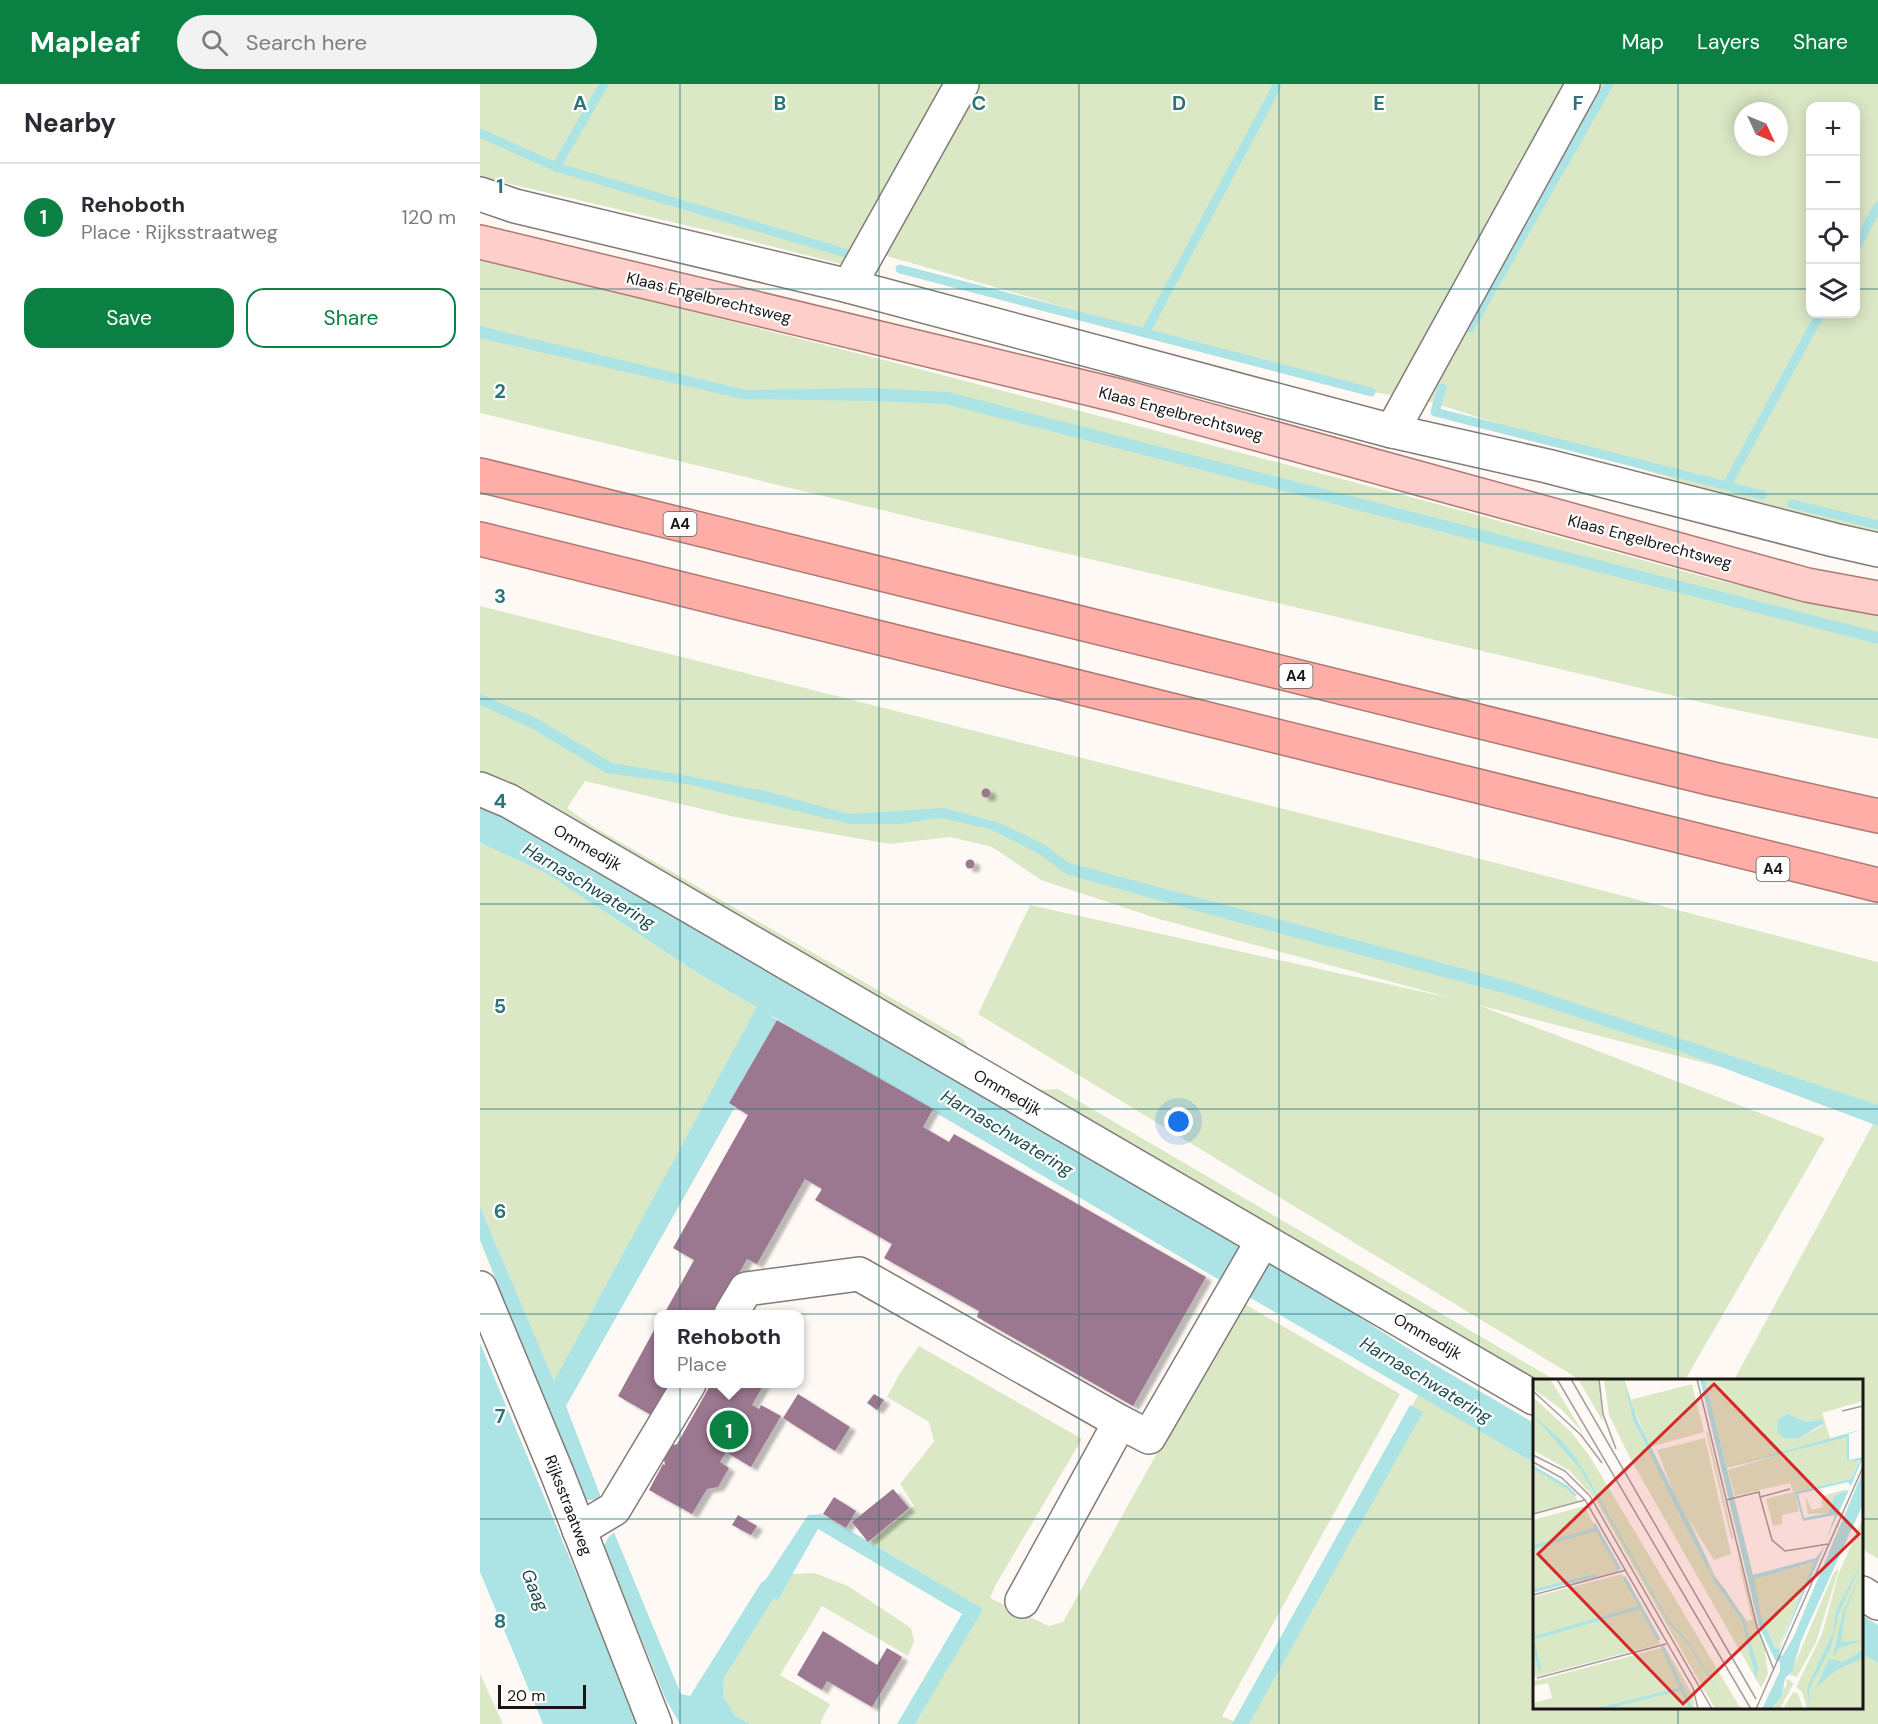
<!DOCTYPE html>
<meta charset="utf-8">
<style>
:root{--surface:#fff;--page:#f2f2f3;--text:#2b2b33;--muted:#7c7c81;--line:#e1e1e2;--accent:#0b8043}
body{margin:0;font-family:"DM Sans",sans-serif;background:var(--page);color:var(--text)}
.controls{position:absolute;right:18px;top:18px;display:grid;overflow:hidden;border-radius:12px;box-shadow:0 3px 15px #0003}
.controls button{width:54px;height:54px;display:grid;place-items:center;padding:0;border:0;border-bottom:2px solid var(--line);background:var(--surface);color:var(--text);font:30px sans-serif}
.compass{position:absolute;left:1254px;top:18px;width:54px;height:54px;border-radius:50%;background:var(--surface);box-shadow:0 3px 15px #0003;rotate:134deg}
.scale{position:absolute;left:18px;bottom:15px;width:88px;box-sizing:border-box;padding-left:6px;border:3px solid #191615;border-top:0;font-size:16px;line-height:21px;white-space:nowrap;color:#191615;-webkit-text-stroke:4px #fff;paint-order:stroke}
.you{position:absolute;left:699px;top:1038px;width:21px;height:21px;margin:-15px;border:4px solid #fff;border-radius:50%;background:#1a73e8;box-shadow:0 0 0 9px #1a73e833}
.badge{display:grid;place-items:center;width:39px;height:39px;border-radius:50%;background:var(--accent);color:#fff;font-size:20px;font-weight:700}
.pin{position:absolute;translate:-50% -50%;border:3px solid #fff;box-shadow:0 2px 6px #0006}
.popup{position:absolute;left:174px;top:1226px;width:150px;height:78px;box-sizing:border-box;display:grid;place-content:center;border-radius:12px;background:var(--surface);filter:drop-shadow(0 2px 4px #0005);font-size:20px;white-space:nowrap;color:var(--muted)}
.popup b{font-size:22px;color:var(--text)}
.popup::after{content:'';position:absolute;left:50%;top:100%;margin-left:-12px;border:12px solid transparent;border-top-color:var(--surface)}
.list{margin:0;padding:0;list-style:none}
h2{display:flex;justify-content:space-between;align-items:center;height:78px;margin:0;padding:0 24px;font-size:26px}
h2 small{font-size:20px;font-weight:400;color:var(--muted)}
.list li{display:grid;grid-template-columns:39px 1fr auto;gap:18px;align-items:center;box-sizing:border-box;height:108px;padding:0 24px;border-top:2px solid var(--line)}
.list b{display:block;font-size:22px;white-space:nowrap}
.list p{margin:0;font-size:20px;white-space:nowrap;color:var(--muted)}
.list em{font-size:20px;font-style:normal;color:var(--muted)}
.actions{display:flex;gap:12px;padding:18px 24px}
.actions a{flex:1;padding:14px 0;border:2px solid var(--accent);border-radius:18px;text-align:center;font-size:21px;color:var(--accent)}
.actions .main{background:var(--accent);color:#fff}
.icon{flex:none;width:33px;height:33px;fill:none;stroke:currentColor;stroke-width:2;stroke-linecap:round;stroke-linejoin:round}
.map{position:relative;flex:none;width:1398px;height:1640px;overflow:hidden}
header{display:flex;align-items:center;gap:36px;box-sizing:border-box;height:84px;padding:0 30px;background:var(--accent);color:#fff}
header strong{font-size:28px}
nav{display:flex;gap:33px;margin-inline-start:auto;font-size:21px}
.search{width:420px;height:54px;background:var(--page);display:flex;align-items:center;gap:15px;box-sizing:border-box;padding:0 21px;border-radius:33px;color:var(--muted);font-size:22px}
main{display:flex}
aside{flex:1;background:var(--surface)}
.map>svg:first-child{display:block}
.green{fill:#dbe8c6;fill-rule:evenodd}
.water{fill:#ace4e5}
.lines{fill:none;stroke-linecap:round;stroke-linejoin:round}
.stream{stroke:#ace4e5;stroke-width:9}
.building{fill:#9c7790;filter:url(#shadow)}
.minor-casing{stroke:#827b78;stroke-width:36}
.major-casing{stroke:#ae7973;stroke-width:36}
.highway-casing{stroke:#ae7973;stroke-width:36}
.minor{stroke:#fff;stroke-width:33}
.major{stroke:#fececa;stroke-width:33}
.highway{stroke:#feaea6;stroke-width:33}
.grid{fill:none;stroke:#2b7579;stroke-width:1.5;stroke-opacity:0.55}
.labels{text-anchor:middle;stroke-width:4.5;stroke-linejoin:round;paint-order:stroke}
.shield{fill:#fff;stroke:#5e5c5b;stroke-width:1.5}
.shield-label{font-size:15px;font-weight:bold;fill:#191615}
.street-label{font-size:16px;fill:#191615;stroke:#fff}
.water-label{font-size:18px;font-style:italic;fill:#1e4f50;stroke:#fff}
.inset-river{fill:none;stroke:#ace4e5;stroke-width:3}
.inset-road{fill:none;stroke:#a39e9c;stroke-width:1.5}
.view{fill:#d62828;fill-opacity:0.15;stroke:#d62828;stroke-width:3}
.inset-edge{fill:none;stroke:#191615;stroke-width:3}
.grid-label{font-size:20px;text-anchor:middle;font-weight:bold;fill:#2b7579;stroke:#fff;stroke-width:4.5;stroke-linejoin:round;paint-order:stroke}
</style>
<header>
<strong>Mapleaf</strong>
<div class="search"><svg class="icon" aria-label="search" viewBox="0 0 24 24"><circle cx="10" cy="10" r="6"/><path d="M15 15l6 6"/></svg>Search here</div>
<nav><a>Map</a><a>Layers</a><a>Share</a></nav>
</header>
<main>
<aside>
<h2>Nearby<small></small></h2>
<ul class="list">
<li><span class="badge">1</span><div><b>Rehoboth</b><p>Place · Rijksstraatweg</p></div><em>120 m</em></li>
</ul>
<div class="actions"><a class="main">Save</a><a>Share</a></div>
</aside>
<div class="map">
<svg width="1398" height="1640" viewBox="0 0 1398 1640">
<defs>
<filter id="shadow"><feDropShadow dx="6" dy="4" stdDeviation="1.5" flood-color="#0004"/></filter>
</defs>
<rect width="100%" height="100%" fill="#fff9f6"/>
<g class="green">
<polygon points="0,0 462,0 361,180 230,147 0,93"/>
<polygon points="495,0 1091,0 915,312 850,300 400,170"/>
<path d="M1120 0H1398V447L1325 435 1242 411 941 315ZM1330 22H1376V230H1330ZM1263 27H1299V63H1263Z"/>
<polygon points="0,174 424,281 946,417 1236,496 1398,532 1398,655 1237,622 447,437 0,329"/>
<polygon points="0,522 947,761 1398,878 1398,1023 998,921 1345,1054 1205,1296 1100,1296 498,930 550,821 971,914 679,835 561,796 512,763 470,753 410,760 255,733 105,697 87,724 114,743 483,955 492,970 0,699"/>
<polygon points="0,759 64,788 224,893 278,923 74,1298 0,1123"/>
<polygon points="578,1005 1075,1296 1054,1296 552,1006"/>
<polygon points="1393,1040 1398,1042 1398,1475 1382,1465 1382,1296 1254,1296"/>
<polygon points="761,1218 920,1310 742,1632 755,1638 938,1311 1054,1379 1054,1624 1382,1624 1382,1570 1398,1579 1398,1640 435,1640 502,1525 390,1458 434,1422 420,1400 454,1358 449,1338 407,1313 420,1289 439,1262 602,1355 515,1502 510,1514 569,1542 583,1538"/>
<polygon points="334,1489 368,1502 431,1544 434,1557 428,1572 342,1522 300,1591 350,1620 341,1637 341,1640 271,1640 255,1632 243,1612 244,1594 294,1514 298,1515 312,1490"/>
<polygon points="0,1590 23,1640 0,1640"/>
</g>
<g class="water">
<polygon points="0,242 266,306 391,304 468,308 1398,548 1398,560 465,320 392,317 262,315 0,254"/>
<polygon points="0,610 58,635 132,679 208,692 289,708 369,730 464,724 520,739 565,761 589,779 1029,897 1398,1021 1398,1042 1196,966 1027,910 742,834 586,790 559,770 510,745 460,734 420,740 370,740 207,700 126,689 51,644 0,621"/>
<polygon points="0,717 788,1175 940,1272 1054,1339 1054,1379 719,1184 287,929 297,936 249,1019 255,1023 86,1322 122,1416 103,1416 0,1156 0,1123 74,1297 277,923 224,893 64,788 0,759"/>
<polygon points="0,1259 159,1640 63,1640 0,1488"/>
<polygon points="930,1321 943,1328 769,1640 752,1640"/>
<polygon points="342,1430 503,1525 435,1640 417,1640 482,1530 338,1445 298,1516 294,1514 244,1594 243,1612 255,1632 271,1640 200,1640 186,1616 124,1462 128,1454 134,1448 201,1610 210,1612 281,1499 286,1495 328,1431"/>
<polygon points="1382,1531 1398,1541 1398,1579 1382,1570"/>
</g>
<g class="lines">
<g class="stream">
<polyline points="0,49 76,83 379,173"/>
<polyline points="76,83 124,0"/>
<polyline points="1376,163 1398,122"/>
<polyline points="420,185 891,308"/>
<polyline points="990,244 1129,0"/>
<polyline points="665,249 798,0"/>
<polyline points="962,304 955,328 1283,411"/>
<polyline points="1247,401 1340,230"/>
<polyline points="1312,420 1398,441"/>
</g>
</g>
<g class="building">
<circle cx="506" cy="709" r="4.5"/>
<circle cx="490" cy="780" r="4.5"/>
<polygon points="297,936 453,1025 443,1043 469,1058 474,1050 726,1193 653,1322 497,1233 499,1227 404,1174 412,1160 335,1116 342,1105 325,1095 277,1180 267,1175 236,1230 184,1230 214,1176 193,1164 268,1031 249,1019"/>
<polygon points="178,1239 178,1300 197,1300 178,1335 138,1312"/>
<polygon points="231,1300 284,1300 272,1321 279,1325 281,1321 301,1332 271,1383 246,1368 240,1378 249,1384 238,1403 227,1405 212,1430 169,1406 183,1380 185,1381 183,1370 187,1363 197,1360"/>
<polygon points="318,1310 370,1343 355,1367 303,1334"/>
<polygon points="394,1310 404,1316 397,1326 387,1319"/>
<polygon points="413,1405 429,1424 388,1458 372,1438"/>
<polygon points="354,1413 376,1427 366,1444 343,1430"/>
<polygon points="258,1431 277,1442 271,1451 252,1441"/>
<polygon points="343,1547 397,1581 407,1564 422,1573 392,1623 347,1597 342,1606 317,1591"/>
</g>
<g class="lines">
<g class="minor-casing">
<g id="minor">
<polyline points="0,110 35,122 369,202 912,347 1067,382 1354,456 1398,466"/>
<polyline points="369,202 482,0"/>
<polyline points="912,347 1103,0"/>
<polyline points="0,705 29,717 1054,1314"/>
<polyline points="0,1204 77,1389 175,1640"/>
<polyline points="251,1230 266,1205 379,1190 640,1338 542,1517"/>
<polyline points="640,1338 669,1353 783,1156"/>
<polyline points="99,1446 134,1425 209,1300"/>
<polyline points="1382,1509 1398,1519"/>
</g>
</g>
<g class="major-casing">
<polyline id="major" points="0,158 640,312 1327,501 1398,514"/>
</g>
<g class="highway-casing">
<g id="highway">
<polyline points="0,391 1233,695 1398,732"/>
<polyline points="0,455 1398,801"/>
</g>
</g>
<use href="#minor" class="minor"/>
<use href="#major" class="major"/>
<use href="#highway" class="highway"/>
</g>
<path class="grid" d="M200 0V1640M399 0V1640M599 0V1640M799 0V1640M999 0V1640M1198 0V1296M0 205H1330M1376 205H1398M0 410H1398M0 615H1398M0 820H1398M0 1025H1398M0 1230H1398M0 1435H1054M1382 1435H1398M1198 1624V1640"/>
<g class="labels">
<g class="shield">
<rect x="183.5" y="428" width="33" height="24" rx="4.5"/>
<rect x="799.5" y="580" width="33" height="24" rx="4.5"/>
<rect x="1276.5" y="773" width="33" height="24" rx="4.5"/>
</g>
<g class="shield-label">
<text x="200" y="445">A4</text>
<text x="816" y="597">A4</text>
<text x="1293" y="790">A4</text>
</g>
<g class="street-label">
<text transform="translate(229 213) rotate(14)" y="6">Klaas Engelbrechtsweg</text>
<text transform="translate(701 329) rotate(15)" y="6">Klaas Engelbrechtsweg</text>
<text transform="translate(1170 457) rotate(15)" y="6">Klaas Engelbrechtsweg</text>
<text transform="translate(108 763) rotate(30)" y="6">Ommedijk</text>
<text transform="translate(528 1008) rotate(30)" y="6">Ommedijk</text>
<text transform="translate(948 1252) rotate(30)" y="6">Ommedijk</text>
<text transform="translate(89 1421) rotate(69)" y="6">Rijksstraatweg</text>
</g>
<g class="water-label">
<text transform="translate(109 802) rotate(31)" y="6">Harnaschwatering</text>
<text transform="translate(527 1049) rotate(31)" y="6">Harnaschwatering</text>
<text transform="translate(946 1296) rotate(31)" y="6">Harnaschwatering</text>
<text transform="translate(55 1506) rotate(67)" y="6">Gaag</text>
</g>
</g>
<g transform="translate(1053 1295)">
<rect width="330" height="330" fill="#fff9f6"/>
<path d="M0 0H17L51 55 28 30 0 10ZM45 0H66L70 43ZM71 0H91L112 64 142 117 124 71 172 59 198 175 181 181 156 141 182 197 214 242 219 241 203 172 232 270 235 295 228 309 97 79 76 36ZM172 0H328L330 22 289 34 298 61 314 57 315 82 327 80 318 100 262 113 266 132 249 136V145L240 147 233 120 260 113 257 104 202 117 195 91 248 75 194 89ZM255 35 274 43 289 40V47L266 59 244 45 245 40ZM159 5 171 53 117 68 97 21ZM0 18 38 53 56 76 208 330H182L62 120 37 92 0 71ZM173 53H175L201 162 198 159ZM0 90 29 105 46 122 0 134ZM314 110 311 116 301 117 296 134 275 135 272 117 279 131 290 128 288 120 293 116ZM51 127 86 192 0 214V141ZM330 139V330H274L269 313 263 308 289 255 305 196ZM282 183 245 270 242 269 228 237 220 200ZM306 190 283 263 264 298 257 296 301 193ZM89 195 127 265 1 298 2 302 132 268 160 316 162 330H0V324L19 319 15 304 0 307V218ZM252 299 261 304 247 330H240L254 305ZM260 313 265 314 270 330H250Z" fill="#dbe8c6" fill-rule="evenodd"/>
<path d="M91 0 103 38 174 180 177 193 191 209 211 240 225 289 223 301 209 241 180 200 140 122 100 40ZM167 0H172L220 196 283 179 292 167 249 264 246 275 249 277 260 259 330 92V125L268 262 259 293 252 299 249 316 239 330H229L247 292V283L242 281 226 247ZM281 183 246 270 242 269 228 237 221 200ZM255 35 274 43 289 40 290 45 266 59H252L245 54 244 45 245 40ZM0 36 33 66 50 90 136 242 157 265 196 330 155 265 135 243 48 91ZM330 50 316 55V81L330 78 318 107 315 103 265 115 271 139 296 134 301 117 316 111 293 161 302 136 270 142 262 113 318 100 327 81 314 82V58L195 88ZM330 180 305 236 298 268 276 310 277 330 274 310 277 302 300 254 303 232ZM330 190 312 233 308 263 330 261 306 269 300 278 310 233ZM330 271V279L303 291 283 309 296 280 310 283Z" fill="#ace4e5" fill-rule="evenodd"/>
<path class="inset-river" d="M0 88 34 108 43 117M61 145 86 189 83 190M0 168 64 150M91 198 126 261M0 212 64 196M0 259 108 228M0 262 7 291M129 267 158 330M67 330 151 309"/>
<path class="inset-road" d="M24 0 218 330M38 0 223 320M66 0 70 35 83 70M164 0 224 248 241 291M0 12 48 56 69 84M309 32 330 27M0 76 32 92 57 117 179 330M0 83 29 99 52 121 160 309 165 330M257 110 227 118 239 161 252 172 295 165M193 121 226 113 227 118M0 135 52 121M0 216 93 191M4 299 133 265M223 330 330 88"/>
<path class="view" d="M181 5 326 155 150 325 5 175Z"/>
<rect width="330" height="330" class="inset-edge"/>
</g>
<g class="grid-label">
<text x="100" y="26">A</text>
<text x="300" y="26">B</text>
<text x="499" y="26">C</text>
<text x="699" y="26">D</text>
<text x="899" y="26">E</text>
<text x="1098" y="26">F</text>
<text x="20" y="109">1</text>
<text x="20" y="314">2</text>
<text x="20" y="519">3</text>
<text x="20" y="724">4</text>
<text x="20" y="929">5</text>
<text x="20" y="1134">6</text>
<text x="20" y="1339">7</text>
<text x="20" y="1544">8</text>
</g>
</svg>
<div class="controls">
<button>+</button>
<button>−</button>
<button><svg class="icon" aria-label="locate" viewBox="0 0 24 24"><circle cx="12" cy="12" r="6"/><path d="M12 2v4M12 18v4M2 12h4M18 12h4"/></svg></button>
<button><svg class="icon" aria-label="layers" viewBox="0 0 24 24"><path d="M12 4l9 5-9 5-9-5zM3 14l9 5 9-5"/></svg></button>
</div>
<svg class="compass" viewBox="-18 -18 36 36"><path d="M0-13l5 13h-10z" fill="#e53935"/><path d="M0 13l5-13h-10z" fill="#7c7c81"/></svg>
<div class="scale">20 m</div>
<div class="you"></div>
<div class="pin badge" style="left:249px;top:1346px">1</div>
<div class="popup"><b>Rehoboth</b>Place</div>
</div>
</main>
